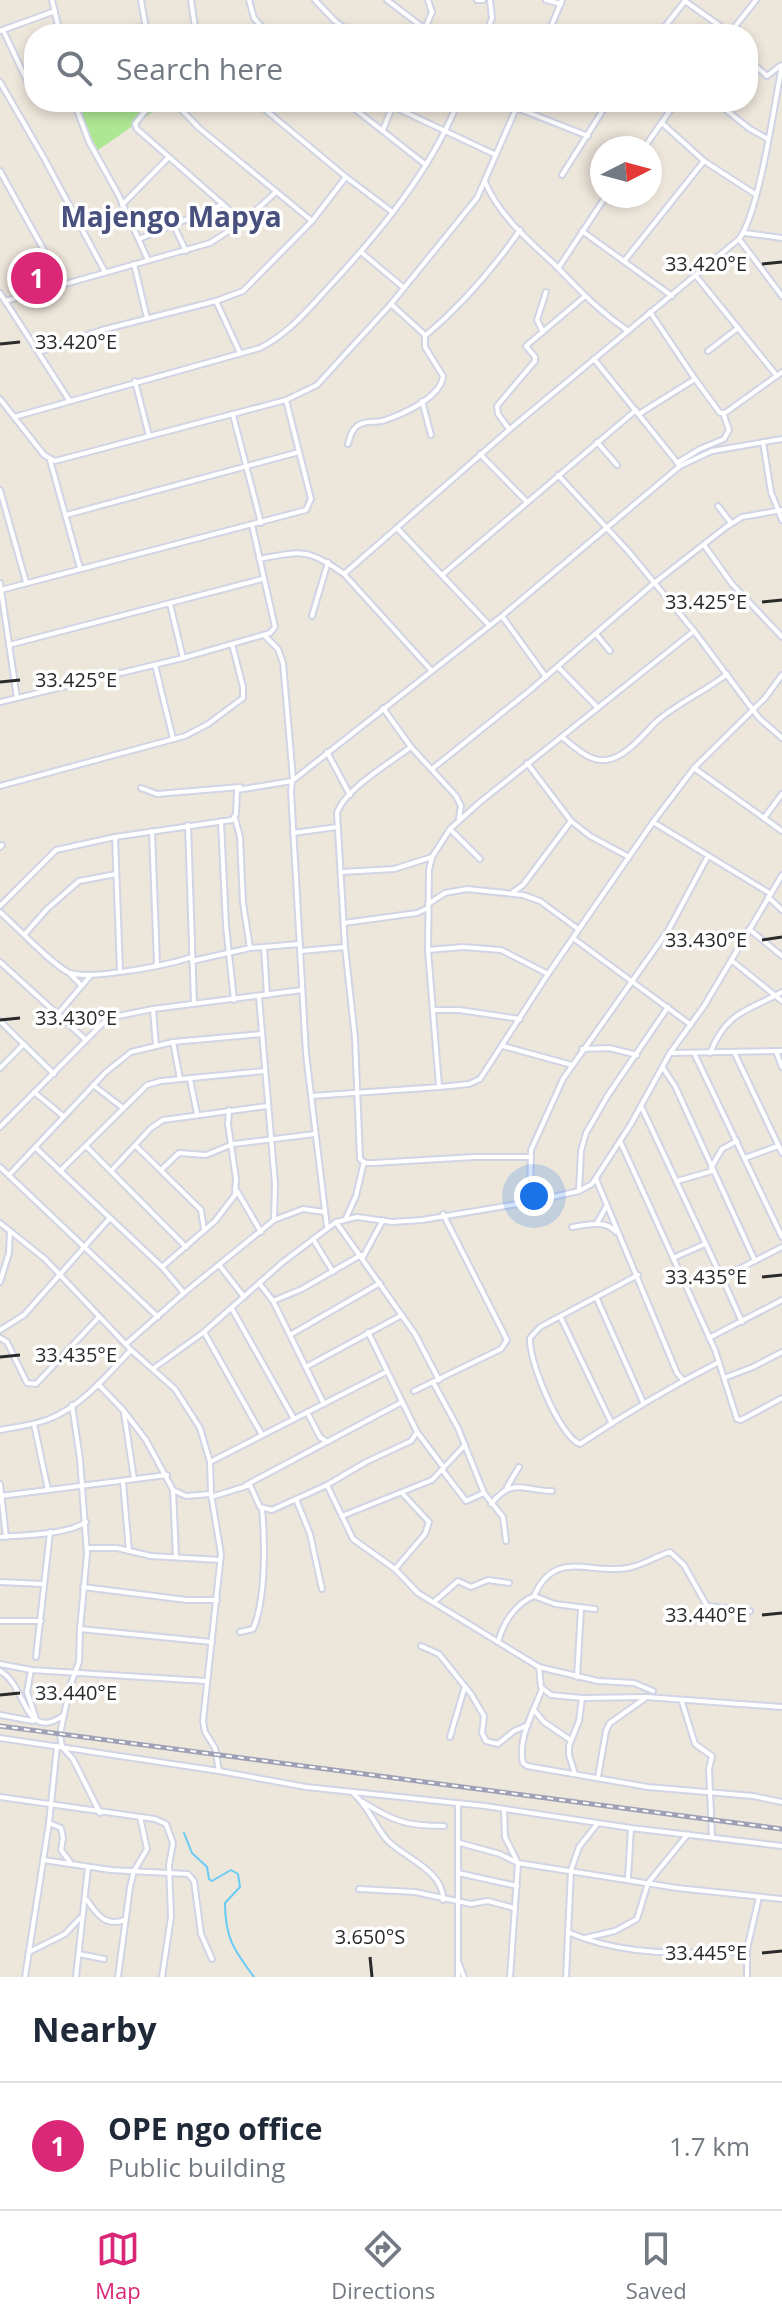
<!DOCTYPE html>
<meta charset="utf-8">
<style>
:root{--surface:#fff;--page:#f6f6f7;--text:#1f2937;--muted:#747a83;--line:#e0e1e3;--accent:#db2777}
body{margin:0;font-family:"Open Sans",sans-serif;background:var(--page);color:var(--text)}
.compass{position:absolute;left:590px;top:136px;width:72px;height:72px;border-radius:50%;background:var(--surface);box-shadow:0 4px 12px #0003;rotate:84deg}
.you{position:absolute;left:534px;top:1196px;width:28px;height:28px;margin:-20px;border:6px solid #fff;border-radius:50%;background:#1a73e8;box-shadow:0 0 0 12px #1a73e833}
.badge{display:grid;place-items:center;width:52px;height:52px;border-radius:50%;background:var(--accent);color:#fff;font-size:26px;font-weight:700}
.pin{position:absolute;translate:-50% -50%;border:4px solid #fff;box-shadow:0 2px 8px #0006}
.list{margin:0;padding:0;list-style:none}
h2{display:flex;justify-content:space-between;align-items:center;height:104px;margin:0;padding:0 32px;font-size:34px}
h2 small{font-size:26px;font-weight:400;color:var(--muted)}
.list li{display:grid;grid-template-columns:52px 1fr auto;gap:24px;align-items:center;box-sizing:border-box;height:128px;padding:0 32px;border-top:2px solid var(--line)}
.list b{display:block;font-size:30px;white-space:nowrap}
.list p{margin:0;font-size:26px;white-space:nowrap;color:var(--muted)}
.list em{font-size:26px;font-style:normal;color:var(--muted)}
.icon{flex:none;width:44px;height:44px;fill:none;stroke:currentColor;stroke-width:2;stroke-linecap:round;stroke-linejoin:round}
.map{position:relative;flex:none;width:782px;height:1977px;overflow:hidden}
.search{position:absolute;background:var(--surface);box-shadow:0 4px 12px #0003;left:24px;right:24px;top:24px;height:88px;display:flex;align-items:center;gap:20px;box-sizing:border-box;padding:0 28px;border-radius:32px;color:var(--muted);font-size:30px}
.sheet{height:232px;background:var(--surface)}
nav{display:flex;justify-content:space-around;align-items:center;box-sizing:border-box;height:112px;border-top:2px solid var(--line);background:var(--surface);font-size:22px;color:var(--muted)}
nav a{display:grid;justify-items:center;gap:4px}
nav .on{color:var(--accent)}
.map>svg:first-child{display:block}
.green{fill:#aee794}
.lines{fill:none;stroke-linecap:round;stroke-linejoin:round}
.stream{stroke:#68ccf6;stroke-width:2}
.minor-casing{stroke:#d0d4e4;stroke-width:8}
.minor{stroke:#fff;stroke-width:4}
.rail-casing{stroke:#9ea0b6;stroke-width:5}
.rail{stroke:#fff;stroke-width:2;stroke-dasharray:6;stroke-linecap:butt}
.ticks{fill:none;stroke:#2a2a2a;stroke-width:3}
.labels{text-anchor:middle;stroke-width:7;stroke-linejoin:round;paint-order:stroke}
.quarter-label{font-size:28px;font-weight:bold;fill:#48507e;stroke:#fff}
.ticks-label{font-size:20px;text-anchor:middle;fill:#2a2a2a;stroke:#fff;stroke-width:7;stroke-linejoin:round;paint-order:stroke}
</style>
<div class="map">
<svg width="782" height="1977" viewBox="0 0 782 1977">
<rect width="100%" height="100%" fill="#ede6db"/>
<polygon class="green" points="75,102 163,102 164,104 94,153"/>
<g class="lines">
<path class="stream" d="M184 1833 192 1853 207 1867 209 1879 212 1881 231 1870 238 1874 240 1887 225 1903C225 1938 234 1950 254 1977"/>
<g class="minor-casing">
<g id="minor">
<polyline points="52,0 60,34"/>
<polyline points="141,0 147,34"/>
<polyline points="191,0 196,34"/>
<polyline points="249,0 254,18 268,34"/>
<polyline points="315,0 335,21 353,34"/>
<polyline points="387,0 425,29"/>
<polyline points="477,0 483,0"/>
<polyline points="546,0 561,4"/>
<polyline points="685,1 730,33"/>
<polyline points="3,30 29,85 34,83"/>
<polyline points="0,31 55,11"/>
<polyline points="730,33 756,0"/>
<polyline points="62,34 146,27"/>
<polyline points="423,34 432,12 428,0"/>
<polyline points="486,34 492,18 490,0"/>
<polyline points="548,34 562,0"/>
<polyline points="659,34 685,1"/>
<polyline points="748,59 767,76 780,66"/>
<polyline points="0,82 44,158 105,272"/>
<polyline points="74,102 89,142 118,194 148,260"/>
<polyline points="152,102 135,124 137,129 243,222"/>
<polyline points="174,102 199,128 312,221"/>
<polyline points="256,102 346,177 391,211"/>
<polyline points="346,102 426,165"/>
<polyline points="716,102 750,129 768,139"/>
<polyline points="392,106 496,155"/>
<polyline points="517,108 588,136"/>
<polyline points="662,123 704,161 755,194"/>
<polyline points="383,130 394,102"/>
<polyline points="644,148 676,102"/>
<polyline points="0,171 62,283"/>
<polyline points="562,175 608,102"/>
<path d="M485 182C499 215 527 239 553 263 579 289 597 310 628 331"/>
<polyline points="122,205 168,158"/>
<polyline points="174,226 186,251"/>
<polyline points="582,231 672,296"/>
<polyline points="745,233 782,238"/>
<polyline points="139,239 221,205"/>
<polyline points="739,239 782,296"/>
<polyline points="361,252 404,288"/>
<polyline points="625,260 704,161"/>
<polyline points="134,264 147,318"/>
<polyline points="559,267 606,196"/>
<polyline points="696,276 777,376"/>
<polyline points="0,293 69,400"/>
<polyline points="5,301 210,243 243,222 275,193"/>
<polyline points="216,301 240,353"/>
<polyline points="391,304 425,335"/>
<polyline points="650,312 695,379 720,413 725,413 782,372"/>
<polyline points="543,332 537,320 546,292"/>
<polyline points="708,351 738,328"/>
<polyline points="39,352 102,330 216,301 243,291 312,221 346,177"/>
<polyline points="594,359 680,466"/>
<polyline points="135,381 149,436"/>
<polyline points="0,399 44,455 55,461 286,400 317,385 391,304 477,198 519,102"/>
<polyline points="422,401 431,435"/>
<polyline points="639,414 695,379"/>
<polyline points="233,415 261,523"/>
<path d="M14 417 260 348C288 334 307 311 328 288 379 233 430 172 458 102"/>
<polyline points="509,429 498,414 497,406 535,361 535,357 526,346 584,297"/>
<polyline points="597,442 617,465"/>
<polyline points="763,442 771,492 782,520"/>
<path d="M348 444C350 437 351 431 357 426 365 420 373 423 382 421 401 415 441 398 443 376L425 347V336C462 305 493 269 520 230"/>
<polyline points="480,454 526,501"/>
<polyline points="50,460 80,568"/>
<polyline points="677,463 700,449 724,439 729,430 723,413"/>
<polyline points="558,475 629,552 694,631 759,718 782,738"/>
<polyline points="0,490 26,582"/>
<polyline points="718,506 731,523"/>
<polyline points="66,515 299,452"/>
<polyline points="397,528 489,625"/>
<polyline points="704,545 732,584 782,637"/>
<path d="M259 559C301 551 308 548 344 574L431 670"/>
<path d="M344 574 510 429 739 239C759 214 775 101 782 65"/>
<polyline points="442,575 636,410"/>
<polyline points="0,583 17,698"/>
<polyline points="1,590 306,510 311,499 286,400"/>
<polyline points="170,604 183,658"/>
<polyline points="312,616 328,562"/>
<polyline points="502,616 546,677"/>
<polyline points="596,634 610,651"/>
<polyline points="264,635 278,649 283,663 293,779"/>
<polyline points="9,645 262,579"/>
<polyline points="155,665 173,739"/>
<polyline points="558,667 598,708"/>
<polyline points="0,702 183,658 270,633 275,627 252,525"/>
<polyline points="383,708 411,747 456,796 461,806 459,818"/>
<path d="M563 738C575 747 589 762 606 760 625 758 642 736 655 723 672 706 706 691 727 674"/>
<path d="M411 747C391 762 345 789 337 813L345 947 355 1038 360 1159 365 1163H373L474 1157H530"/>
<polyline points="327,752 350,795"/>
<polyline points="527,763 571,821 590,836 629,857"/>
<polyline points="694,768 782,831"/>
<polyline points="432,769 528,692 653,584 726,527 742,517 782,510"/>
<polyline points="0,786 185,736 208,724 243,698 243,687 232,644"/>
<polyline points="141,788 157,794 240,787"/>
<polyline points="235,818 240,837 243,903 250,948"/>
<polyline points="764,818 782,794"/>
<polyline points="221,821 226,926 234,1000"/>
<polyline points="653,822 771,894"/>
<polyline points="188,825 194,1004"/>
<polyline points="450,829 480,859"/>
<polyline points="152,831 157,964"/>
<polyline points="293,833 337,827"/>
<polyline points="115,837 120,971"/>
<polyline points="0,847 2,845"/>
<polyline points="341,872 394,869 432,857"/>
<polyline points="513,892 523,885 571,821"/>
<polyline points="768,897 782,910"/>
<polyline points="428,904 445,893 467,889 523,895 540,901 578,929"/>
<polyline points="0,906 56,850 115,837 232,820 236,814 237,790 292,781"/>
<path d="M0 912C15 925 54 967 70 973 92 980 168 965 192 957"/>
<polyline points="344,923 417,913 428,908"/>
<polyline points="749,929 782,956"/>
<polyline points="25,934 47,909 79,881 116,874"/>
<polyline points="573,938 691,1025"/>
<polyline points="264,947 267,995"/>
<polyline points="428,950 463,947 501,950 548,974"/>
<polyline points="301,951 345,947"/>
<polyline points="731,960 782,1001"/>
<polyline points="192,961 250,948 300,944"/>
<polyline points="0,962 86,1040"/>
<polyline points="70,974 82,986"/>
<polyline points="153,1009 156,1046"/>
<polyline points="433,1010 459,1010 520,1019"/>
<polyline points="57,1015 91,975"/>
<polyline points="0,1021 54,1074"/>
<polyline points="173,1042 180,1079"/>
<polyline points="503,1046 572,1065"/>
<polyline points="582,1049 609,1048 637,1055"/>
<polyline points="776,1051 782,1067"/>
<polyline points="734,1052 782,1153"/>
<polyline points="670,1053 782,1051"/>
<polyline points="694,1053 782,1237"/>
<path d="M710 1053C727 1011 746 1012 782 992"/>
<polyline points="0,1068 24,1044"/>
<polyline points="663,1068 675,1086 755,1261"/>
<polyline points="190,1079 197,1114"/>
<polyline points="93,1085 123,1108"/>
<polyline points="439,1086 428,950 429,870 432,857 450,829 480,802 694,631"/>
<polyline points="34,1092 63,1116"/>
<polyline points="311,1096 440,1087 469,1084 480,1079 548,974 653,822 694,768 765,698 782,675"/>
<polyline points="641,1106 719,1272 733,1272 782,1247"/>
<polyline points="0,1127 108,1018 153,1009 302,990"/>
<polyline points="620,1141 715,1350 737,1419 741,1420 782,1398"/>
<polyline points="135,1145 201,1210 204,1230"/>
<polyline points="86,1146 186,1247"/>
<polyline points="36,1148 162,1267 184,1293"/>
<polyline points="745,1158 778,1146"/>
<polyline points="0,1167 158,1317"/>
<polyline points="711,1168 722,1149 737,1141"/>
<polyline points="112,1170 151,1128 163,1120 267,1106"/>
<polyline points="161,1170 179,1153 206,1155 233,1144 315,1134"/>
<polyline points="60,1171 147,1085 161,1081 265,1071"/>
<polyline points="9,1175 106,1072 131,1052 173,1042 262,1034"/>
<polyline points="596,1179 677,1373 683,1380"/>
<polyline points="677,1181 712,1171"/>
<polyline points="237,1191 261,1232"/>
<polyline points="579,1191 581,1151 586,1133 608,1095 668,1007"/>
<polyline points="530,1202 531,1150 563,1079 669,929 708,856"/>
<polyline points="346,1218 356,1196 364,1162"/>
<polyline points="274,1220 303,1209 324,1212"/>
<polyline points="336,1222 415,1334 439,1380"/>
<polyline points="0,1223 45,1259 131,1350 175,1389 200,1428 210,1462 211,1494 221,1554 203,1721 205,1732 215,1748 219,1771"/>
<polyline points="597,1223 606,1207"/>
<polyline points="327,1227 306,1054 291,791 292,781 502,616 680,466 712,451 782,439"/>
<path d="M572 1227C587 1225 605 1219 616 1232"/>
<polyline points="313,1239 333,1272"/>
<polyline points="363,1257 383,1220"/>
<polyline points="673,1258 705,1244"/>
<polyline points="220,1266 244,1297"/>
<polyline points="162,1267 215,1221 235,1195 236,1179 228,1124 229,1110"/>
<polyline points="720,1273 742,1322"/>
<path d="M638 1275 540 1327 530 1338C528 1359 559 1436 580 1444 625 1414 670 1387 719 1362"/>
<polyline points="0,1282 9,1253 10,1231"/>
<polyline points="259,1283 273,1301 324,1404"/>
<polyline points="597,1299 643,1402"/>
<polyline points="273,1301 302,1289 361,1255"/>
<polyline points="232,1309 294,1419"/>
<polyline points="561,1318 612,1424"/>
<polyline points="0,1330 24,1315 109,1219"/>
<polyline points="204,1332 262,1435"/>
<polyline points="368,1332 417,1432 444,1468"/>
<polyline points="290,1335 380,1283"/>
<polyline points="0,1338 7,1342 25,1379 27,1383 36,1384 99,1317"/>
<polyline points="709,1338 782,1300"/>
<polyline points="126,1344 184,1293 274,1220 275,1184 259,997"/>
<polyline points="306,1367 402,1315"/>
<polyline points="154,1368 204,1332 283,1262 336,1222 357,1217 392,1222 422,1220 530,1202 579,1191 592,1184 631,1124 670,1053 704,1006 782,875"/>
<polyline points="724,1378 753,1367 782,1352"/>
<polyline points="433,1382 458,1428 484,1493 503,1517 506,1541"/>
<polyline points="98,1384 123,1410 146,1440 173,1490 186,1496 211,1494"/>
<polyline points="414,1391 501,1349 507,1340 443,1214"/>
<polyline points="72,1405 80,1459 87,1554 80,1629 79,1662 70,1686 60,1734 62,1747 73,1759 100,1813"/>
<polyline points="307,1412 320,1437 327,1442"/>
<polyline points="124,1413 134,1479"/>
<polyline points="34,1424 48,1490"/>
<path d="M0 1430C16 1427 34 1425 49 1419 82 1406 107 1375 131 1350"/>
<polyline points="210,1462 386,1372"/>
<polyline points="443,1471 466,1501 484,1493"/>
<polyline points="123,1482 129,1551"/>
<polyline points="0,1484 6,1537"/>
<polyline points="246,1485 402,1402"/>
<polyline points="327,1485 366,1462 411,1441 417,1432"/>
<polyline points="507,1487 519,1467"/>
<polyline points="173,1490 176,1557"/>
<polyline points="0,1496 167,1475"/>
<polyline points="211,1497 250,1485 260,1507 272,1510 327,1485 353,1539 395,1569 418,1593 539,1667 541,1687 551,1695 582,1698 646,1697 782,1707"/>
<polyline points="296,1499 310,1534 322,1589"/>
<path d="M491 1504C514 1476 523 1491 552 1491"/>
<polyline points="342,1516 432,1480 465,1445"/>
<path d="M0 1537C24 1535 66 1535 86 1522"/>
<polyline points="87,1548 117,1548 151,1556 220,1560"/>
<polyline points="396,1568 425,1534 429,1522 402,1493"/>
<polyline points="0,1582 44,1584"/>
<polyline points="83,1587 187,1600 217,1600"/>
<path d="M534 1596C555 1548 590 1575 628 1568 644 1565 656 1556 670 1552L684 1565 707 1606 750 1611"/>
<polyline points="434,1602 458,1581 471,1587 488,1580 509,1583"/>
<polyline points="0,1621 41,1621"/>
<polyline points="80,1629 212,1642"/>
<path d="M240 1632 253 1629C266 1600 265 1541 262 1509"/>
<path d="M498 1642C503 1623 515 1604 534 1596L555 1604 595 1609"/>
<polyline points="421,1646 439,1654 471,1694 484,1716 482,1733 486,1741 498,1744 514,1731 528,1725"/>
<polyline points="36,1657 50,1532"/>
<polyline points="0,1664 31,1670 206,1681"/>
<polyline points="539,1667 598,1681 634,1683 653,1691"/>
<polyline points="31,1670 27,1692 36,1719"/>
<path d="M0 1671C27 1685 24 1744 64 1715"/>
<polyline points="577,1677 581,1609"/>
<path d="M542 1689C534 1711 517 1739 523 1763L527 1766 648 1787 753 1796 782 1802"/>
<polyline points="682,1702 695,1744 712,1756 709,1769 712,1836"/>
<polyline points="534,1710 544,1722 569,1739"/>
<polyline points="0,1715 33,1721"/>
<polyline points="450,1737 465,1686"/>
<polyline points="0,1738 219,1771 306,1787 485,1806 631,1828 782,1846"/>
<polyline points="575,1774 569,1755 569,1746 579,1721 582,1698"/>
<polyline points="598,1777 606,1731 610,1723 644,1699"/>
<path d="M354 1794C369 1807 375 1827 388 1841 405 1858 444 1871 443 1900"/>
<polyline points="0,1797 155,1819 166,1824 173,1843 169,1865 171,1917 162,1977"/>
<path d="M363 1802C394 1822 408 1826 444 1826"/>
<polyline points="458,1804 458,1977"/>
<polyline points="504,1810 505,1837 518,1863 510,1977"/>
<polyline points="49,1823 61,1828 63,1838 61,1850 70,1862"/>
<polyline points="460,1843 500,1854 518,1863 677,1888 782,1899"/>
<polyline points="43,1860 111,1870 188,1874 194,1881 201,1934 212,1959"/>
<polyline points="458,1873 517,1886"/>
<polyline points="628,1878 631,1828"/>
<polyline points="359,1889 415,1892 471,1904 488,1901 514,1908"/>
<path d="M87 1900C97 1915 106 1927 125 1920"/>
<path d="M570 1933C613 1951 658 1954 704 1952 719 1952 734 1954 747 1949"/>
<polyline points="585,1938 615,1931 637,1919 648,1883 688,1834"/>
<polyline points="29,1952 65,1934 80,1918"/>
<polyline points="79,1954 104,1959"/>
<polyline points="459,1964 464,1977"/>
<polyline points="25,1977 49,1823 57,1746"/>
<polyline points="76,1977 88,1867"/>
<polyline points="118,1977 130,1887 134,1871 147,1849 140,1817"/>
<polyline points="566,1977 571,1870 579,1847 598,1823"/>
<polyline points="747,1977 747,1949 759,1897"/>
</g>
</g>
<use href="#minor" class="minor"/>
<g class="rail-casing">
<polyline id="rail" points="0,1726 782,1829"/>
</g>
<use href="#rail" class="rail"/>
</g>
<path class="ticks" d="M762 264 782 262M0 344 20 342M762 602 782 600M0 682 20 680M762 940 782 937M0 1020 20 1018M762 1277 782 1275M0 1357 20 1355M762 1615 782 1613M0 1695 20 1693M762 1953 782 1951M370 1957 372 1977"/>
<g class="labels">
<g class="quarter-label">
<text x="171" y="227">Majengo Mapya</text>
</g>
</g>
<g class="ticks-label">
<text x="706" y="271">33.420°E</text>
<text x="76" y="349">33.420°E</text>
<text x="706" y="609">33.425°E</text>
<text x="76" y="687">33.425°E</text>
<text x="706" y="947">33.430°E</text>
<text x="76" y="1025">33.430°E</text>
<text x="706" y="1284">33.435°E</text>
<text x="76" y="1362">33.435°E</text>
<text x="706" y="1622">33.440°E</text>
<text x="76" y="1700">33.440°E</text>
<text x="370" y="1944">3.650°S</text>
<text x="706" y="1960">33.445°E</text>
</g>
</svg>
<svg class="compass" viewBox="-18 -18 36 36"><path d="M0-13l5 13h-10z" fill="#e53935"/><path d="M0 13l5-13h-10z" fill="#747a83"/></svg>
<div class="you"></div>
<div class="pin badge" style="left:37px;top:278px">1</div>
<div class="search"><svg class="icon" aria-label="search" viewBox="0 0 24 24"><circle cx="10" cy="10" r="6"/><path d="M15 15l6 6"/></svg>Search here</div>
</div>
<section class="sheet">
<h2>Nearby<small></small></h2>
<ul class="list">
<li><span class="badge">1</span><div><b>OPE ngo office</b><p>Public building</p></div><em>1.7 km</em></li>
</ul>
</section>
<nav>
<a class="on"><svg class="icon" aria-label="map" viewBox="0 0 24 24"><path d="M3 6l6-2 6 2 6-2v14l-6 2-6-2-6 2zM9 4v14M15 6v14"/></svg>Map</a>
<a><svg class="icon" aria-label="directions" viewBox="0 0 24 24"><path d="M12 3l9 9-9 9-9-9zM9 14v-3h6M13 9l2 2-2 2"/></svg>Directions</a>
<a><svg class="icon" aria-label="saved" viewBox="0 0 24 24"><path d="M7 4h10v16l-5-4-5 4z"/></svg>Saved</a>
</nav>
